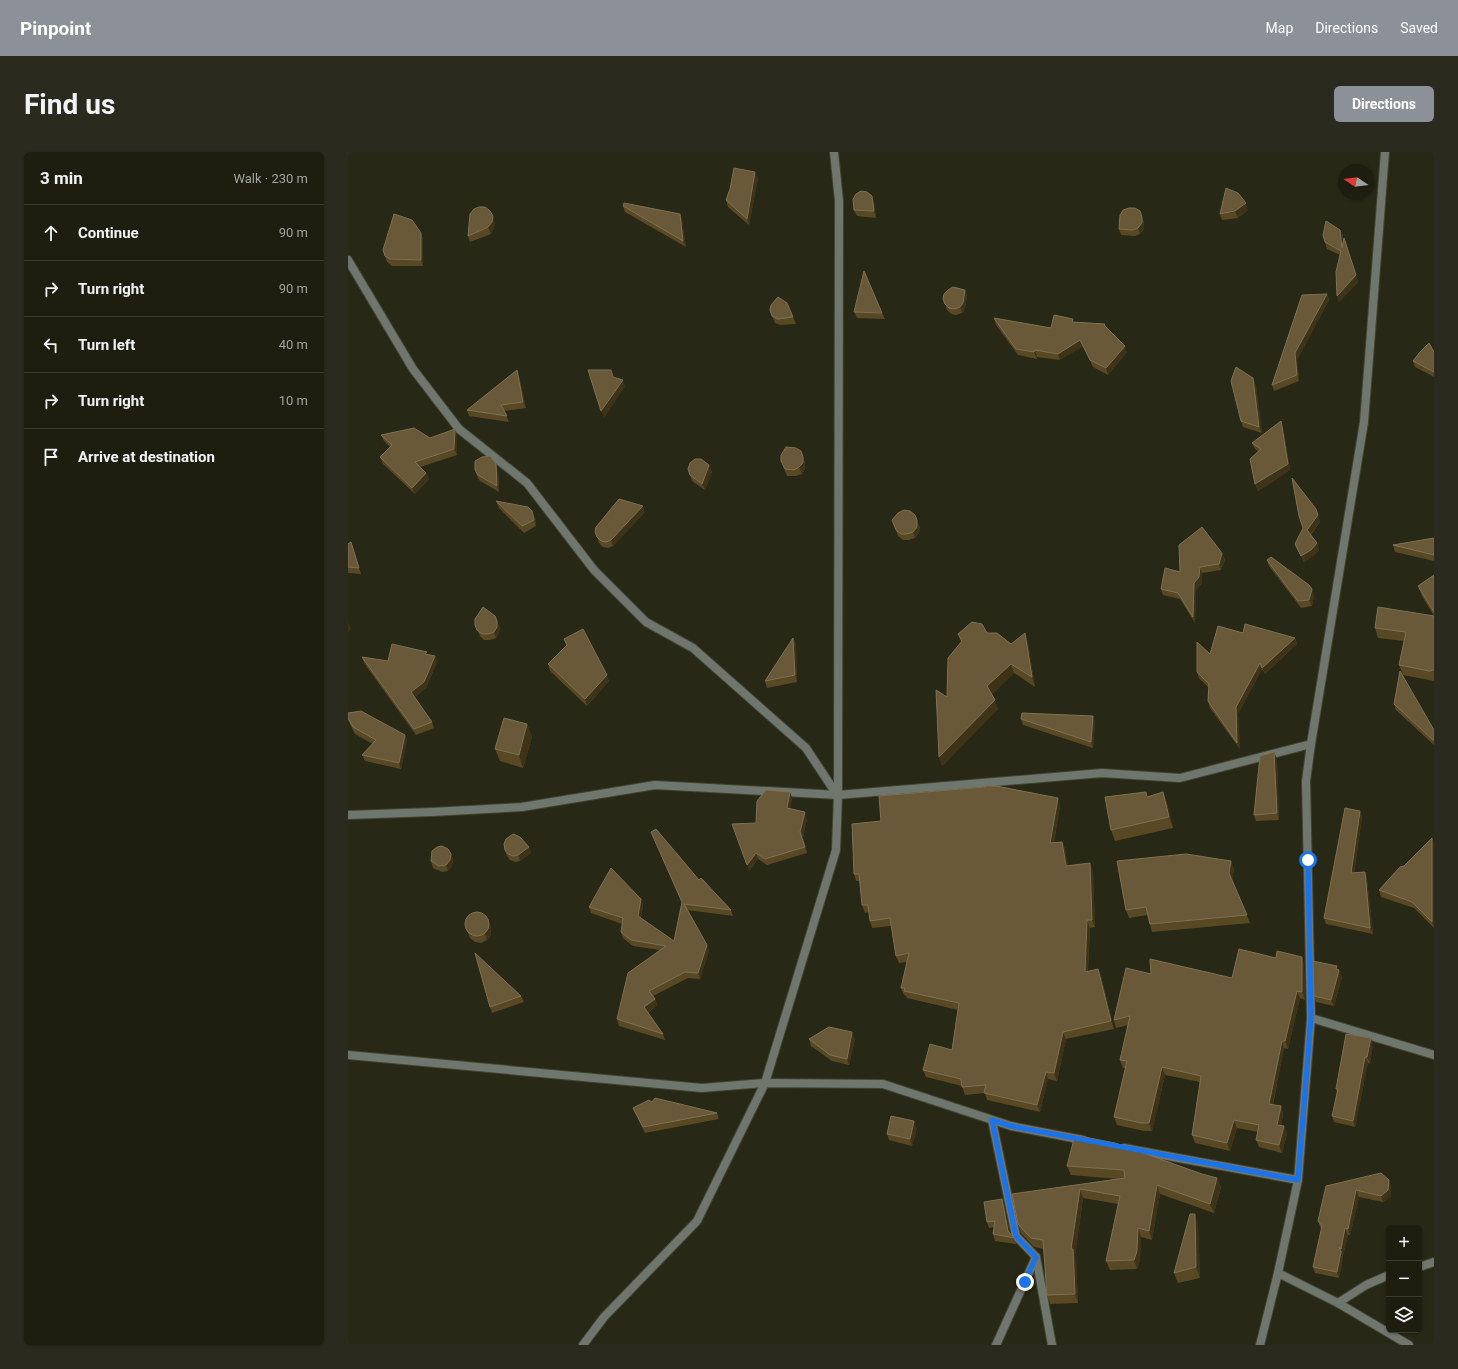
<!DOCTYPE html>
<meta charset="utf-8">
<style>
:root{--surface:#1d1e10;--page:#2a2b1e;--text:#f1f3f6;--muted:#a0a29f;--line:#3b3c30;--accent:#8c9099}
body{margin:0;font-family:Roboto,sans-serif;background:var(--page);color:var(--text)}
.controls{position:absolute;right:12px;bottom:12px;display:grid;overflow:hidden;border-radius:6px;box-shadow:0 1px 3px #0004}
.controls button{width:36px;height:36px;display:grid;place-items:center;padding:0;border:0;border-bottom:1px solid var(--line);background:var(--surface);color:var(--text);font:20px sans-serif}
.compass{position:absolute;left:990px;top:12px;width:36px;height:36px;border-radius:50%;background:var(--surface);box-shadow:0 1px 3px #0004;rotate:283deg}
.stop{position:absolute;width:12px;height:12px;margin:-9px;border:3px solid #1a73e8;border-radius:50%;background:#fff}
.stop.end{background:#1a73e8;border-color:#fff;box-shadow:0 1px 4px #0008}
.list{margin:0;padding:0;list-style:none}
h2{display:flex;justify-content:space-between;align-items:center;height:52px;margin:0;padding:0 16px;font-size:17px}
h2 small{font-size:13px;font-weight:400;color:var(--muted)}
.list li{display:grid;grid-template-columns:26px 1fr auto;gap:12px;align-items:center;box-sizing:border-box;height:56px;padding:0 16px;border-top:1px solid var(--line)}
.list b{display:block;font-size:15px;white-space:nowrap}
.list em{font-size:13px;font-style:normal;color:var(--muted)}
.icon{flex:none;width:22px;height:22px;fill:none;stroke:currentColor;stroke-width:2;stroke-linecap:round;stroke-linejoin:round}
.map{position:relative;flex:none;width:1086px;height:1193px;overflow:hidden;border-radius:6px}
header{display:flex;align-items:center;gap:24px;box-sizing:border-box;height:56px;padding:0 20px;background:var(--accent);color:#fff}
header strong{font-size:19px}
nav{display:flex;gap:22px;margin-inline-start:auto;font-size:14px}
.intro{display:flex;align-items:center;justify-content:space-between;box-sizing:border-box;height:96px;padding:0 24px}
h1{margin:0;font-size:28px}
.button{padding:10px 18px;border-radius:6px;background:var(--accent);color:#fff;font-size:14px;font-weight:700}
main{display:flex;gap:24px;padding:0 24px}
aside{flex:1;background:var(--surface);border-radius:6px;box-shadow:0 1px 3px #0004}
.map>svg:first-child{display:block}
.lines{fill:none;stroke-linecap:round;stroke-linejoin:round}
.street-casing{stroke:#434432;stroke-width:10}
.street{stroke:#6f766e;stroke-width:8}
.wall{fill:#594824}
.shaded-wall{fill:#3e3316}
.building{fill:#695939;stroke:#7d7153}
.route{stroke:#1a73e8;stroke-width:5}
</style>
<header>
<strong>Pinpoint</strong>
<nav><a>Map</a><a>Directions</a><a>Saved</a></nav>
</header>
<div class="intro"><h1>Find us</h1><a class="button">Directions</a></div>
<main>
<aside>
<h2>3 min<small>Walk · 230 m</small></h2>
<ul class="list">
<li><svg class="icon" aria-label="ahead" viewBox="0 0 24 24"><path d="M12 20V5M6 11l6-6 6 6"/></svg><div><b>Continue</b></div><em>90 m</em></li>
<li><svg class="icon" aria-label="right" viewBox="0 0 24 24"><path d="M7 20v-9h11M14 6l5 5-5 5"/></svg><div><b>Turn right</b></div><em>90 m</em></li>
<li><svg class="icon" aria-label="left" viewBox="0 0 24 24"><path d="M17 20v-9H6M10 6l-5 5 5 5"/></svg><div><b>Turn left</b></div><em>40 m</em></li>
<li><svg class="icon" aria-label="right" viewBox="0 0 24 24"><path d="M7 20v-9h11M14 6l5 5-5 5"/></svg><div><b>Turn right</b></div><em>10 m</em></li>
<li><svg class="icon" aria-label="arrive" viewBox="0 0 24 24"><path d="M6 21V4h12l-3 4 3 4H6"/></svg><div><b>Arrive at destination</b></div></li>
</ul>
</aside>
<div class="map">
<svg width="1086" height="1193" viewBox="0 0 1086 1193">
<rect width="100%" height="100%" fill="#272815"/>
<g class="lines">
<g class="street-casing">
<g id="street">
<polyline points="0,108 65,217 111,277 179,331 246,418 298,470 345,496 458,596 489,643"/>
<polyline points="0,663 84,660 174,655 307,633 490,643 754,621 832,626 963,592"/>
<polyline points="963,866 1086,903"/>
<polyline points="0,903 354,936 417,931 535,932 663,974 735,988"/>
<polyline points="644,968 668,1084 688,1105 704,1193"/>
<polyline points="776,996 950,1028"/>
<polyline points="1071,1115 1086,1110"/>
<polyline points="930,1121 990,1151 1061,1193"/>
<polyline points="990,1151 1018,1133 1041,1123"/>
<polyline points="235,1193 256,1165 349,1069 417,931 488,698 490,643 491,49 486,0"/>
<polyline points="648,1193 688,1105"/>
<polyline points="912,1193 930,1121 950,1028 963,866 958,629 963,592 1016,270 1037,0"/>
</g>
</g>
<use href="#street" class="street"/>
</g>
<g class="wall">
<polygon points="410,26 401,73 380,55 378,48"/>
<polygon points="526,50 528,66 509,64 506,58"/>
<polygon points="275,54 332,62 334,68 338,95 277,60"/>
<polygon points="900,58 890,66 874,68 872,62"/>
<polygon points="794,65 796,71 796,77 792,82 787,84 773,83 771,77"/>
<polygon points="147,71 146,76 143,82 122,90 120,84"/>
<polygon points="992,78 995,84 995,90 998,92 1010,130 991,150 989,144 992,103 979,97 977,90"/>
<polygon points="75,87 75,114 44,114 39,110 37,104"/>
<polygon points="617,138 619,144 617,157 614,161 608,163 603,162 599,158 595,147"/>
<polygon points="979,142 981,148 949,208 951,229 926,239 924,233"/>
<polygon points="422,158 445,165 448,172 432,173 427,171"/>
<polygon points="506,160 534,161 537,167 509,166"/>
<polygon points="646,166 703,176 726,170 757,172 758,176 779,200 760,223 745,215 735,194 712,208 689,205 689,207 670,203 648,173"/>
<polygon points="1086,200 1086,225 1067,215 1065,209"/>
<polygon points="171,224 178,256 156,259 161,270 121,264 119,258"/>
<polygon points="908,233 914,281 895,275 893,269"/>
<polygon points="933,269 935,275 942,318 910,339 907,332 910,299 907,297 904,291"/>
<polygon points="33,283 82,286 109,284 109,303 72,315 78,321 81,327 67,342 35,312 32,305 42,295 36,289"/>
<polygon points="455,305 457,311 457,317 454,322 448,324 439,324 433,309"/>
<polygon points="148,312 150,318 151,340 132,329 129,324 127,318"/>
<polygon points="361,313 364,320 357,338 344,329 340,317"/>
<polygon points="148,349 187,365 188,374 176,381 151,356"/>
<polygon points="968,357 972,370 963,383 969,391 971,398 965,404 956,410 947,392"/>
<polygon points="297,360 265,394 260,396 255,395 251,391 249,385"/>
<polygon points="544,368 572,375 571,381 567,386 561,388 555,388 550,384"/>
<polygon points="1086,386 1086,409 1047,400 1045,393"/>
<polygon points="0,392 5,396 13,422 0,421"/>
<polygon points="874,401 877,408 873,418 854,421 854,431 848,438 847,471 832,447 815,443 813,437 832,420"/>
<polygon points="919,408 966,443 964,454 953,456 921,414"/>
<polygon points="1086,423 1086,464 1074,444 1070,434"/>
<polygon points="1086,464 1086,529 1055,523 1051,513 1056,489 1030,486 1027,476"/>
<polygon points="127,473 152,475 151,481 148,486 142,488 136,488 132,484"/>
<polygon points="639,481 663,492 680,491 687,535 666,521 644,542 650,557 594,614 591,605 599,545 613,490 610,482"/>
<polygon points="895,481 947,486 949,492 917,522 914,517 890,562 892,597 862,556 860,549 861,536 851,526 849,520 862,502"/>
<polygon points="445,486 448,492 449,530 419,536 417,529"/>
<polygon points="216,487 261,529 239,554 202,519 200,512 219,493"/>
<polygon points="79,502 89,510 78,536 67,545 84,570 86,576 68,583 16,511 14,505 40,509"/>
<polygon points="1046,552 1086,578 1086,593 1048,558"/>
<polygon points="0,561 57,583 59,589 53,617 17,609 14,603 25,592 7,582 0,568"/>
<polygon points="745,564 747,571 745,596 675,573 673,567"/>
<polygon points="179,572 184,585 175,616 152,609 147,597"/>
<polygon points="929,607 931,668 908,669 906,663"/>
<polygon points="442,640 444,646 442,657 459,667 455,686 459,701 419,713 410,707 401,719 408,671"/>
<polygon points="815,640 819,651 825,676 767,689 763,678"/>
<polygon points="712,654 706,690 714,690 717,697 720,714 745,719 747,775 742,776 740,819 753,824 766,877 718,887 709,929 700,927 692,960 639,948 637,941 617,943 614,934 578,925 575,918 604,898 610,858 559,846 558,844 556,843 553,836 559,810 551,811 548,804 543,774 524,776 522,769 521,760 517,761 514,753 512,729 508,729 506,722"/>
<polygon points="1012,659 1014,665 1006,721 1017,720 1019,727 1025,782 978,772 976,766"/>
<polygon points="303,680 351,728 383,758 385,764 339,758 359,793 361,799 352,827 340,826 305,844 307,847 309,853 300,861 315,882 317,888 271,874 269,867 311,798 285,794 275,786 273,780 274,772 243,761 241,755 293,747 295,753 293,766 326,789 334,751"/>
<polygon points="1084,686 1086,693 1086,776 1066,756 1033,745 1031,738"/>
<polygon points="181,695 183,701 172,709 167,710 162,708 159,704 157,698"/>
<polygon points="103,702 105,708 104,714 100,719 94,720 85,716 83,709"/>
<polygon points="886,716 884,728 902,771 804,780 802,772 799,763 781,766 778,758"/>
<polygon points="117,774 143,776 143,783 139,788 133,791 127,790 122,786"/>
<polygon points="956,812 957,848 952,846 940,897 936,896 925,953 933,954 935,962 933,974 936,974 939,982 934,1001 911,995 908,988 910,980 889,976 882,999 847,991 844,983 852,930 817,923 804,979 796,979 769,973 766,965 778,916 775,916 772,908 780,873 768,876 766,868 803,822 884,826"/>
<polygon points="990,818 994,825 986,854 968,850 966,844"/>
<polygon points="173,844 176,850 144,861 142,855"/>
<polygon points="504,880 507,887 501,913 484,909 463,894 461,887"/>
<polygon points="1025,893 1022,912 1020,911 1007,975 986,970 984,964 989,940 988,937"/>
<polygon points="304,950 369,961 371,967 297,981 288,963 285,956"/>
<polygon points="569,976 564,994 541,988 539,982"/>
<polygon points="719,1014 854,1022 869,1026 873,1035 866,1061 812,1042 804,1088 793,1085 792,1108 789,1117 762,1118 758,1109 770,1052 735,1046 727,1104 728,1106 730,1151 702,1152 699,1143 696,1097 686,1095 673,1081 670,1072 664,1042 770,1027 723,1023"/>
<polygon points="978,1034 1043,1034 1043,1044 1035,1050 1011,1045 1002,1083 1000,1083 995,1104 994,1101 995,1106 991,1126 967,1121 965,1115 973,1077 970,1069"/>
<polygon points="656,1053 662,1081 666,1086 668,1092 647,1089 645,1082 646,1075 641,1076 639,1070"/>
<polygon points="850,1073 852,1126 830,1131 826,1121"/>
</g>
<g class="shaded-wall">
<polygon points="407,20 410,26 401,73 399,67"/>
<polygon points="524,44 526,50 528,66 526,59"/>
<polygon points="898,51 900,58 890,66 887,59"/>
<polygon points="332,62 334,68 338,95 335,89"/>
<polygon points="145,64 147,71 146,76 143,82 140,75"/>
<polygon points="794,65 796,71 796,77 792,82 790,76"/>
<polygon points="992,78 995,84 996,102 994,96"/>
<polygon points="73,81 75,87 75,114 73,108"/>
<polygon points="996,86 1010,130 991,150 989,144"/>
<polygon points="617,138 619,144 617,157 614,161 612,155"/>
<polygon points="979,142 981,148 949,208 951,229 949,223 947,201"/>
<polygon points="732,188 735,194 712,208 710,202"/>
<polygon points="777,194 779,200 760,223 758,216"/>
<polygon points="687,198 689,205 689,207 686,200"/>
<polygon points="169,218 171,224 178,256 175,250"/>
<polygon points="905,226 908,233 914,281 911,275"/>
<polygon points="275,228 277,235 256,266 253,259"/>
<polygon points="933,269 935,275 942,318 910,339 907,332"/>
<polygon points="107,277 109,284 109,303 106,297"/>
<polygon points="455,305 457,311 457,317 454,322 451,315"/>
<polygon points="148,312 150,318 151,340 149,334"/>
<polygon points="361,313 364,320 357,338 354,332"/>
<polygon points="78,321 81,327 67,342 64,336"/>
<polygon points="295,354 297,360 265,394 263,388"/>
<polygon points="968,357 972,370 961,384 959,378"/>
<polygon points="184,359 187,365 188,374 186,368"/>
<polygon points="569,368 572,375 571,381 567,386 565,380"/>
<polygon points="969,391 971,398 965,404 956,410 953,404"/>
<polygon points="874,401 877,408 873,418 871,412"/>
<polygon points="852,415 854,421 854,431 848,438 847,471 845,465 846,431"/>
<polygon points="964,437 966,443 964,454 961,448"/>
<polygon points="149,469 152,475 151,481 148,486 146,480"/>
<polygon points="1,471 3,477 0,481 0,472"/>
<polygon points="677,481 680,491 687,535 684,525"/>
<polygon points="445,486 448,492 449,530 447,523"/>
<polygon points="947,486 949,492 917,522 914,516"/>
<polygon points="87,504 89,510 78,536 65,546 63,540"/>
<polygon points="912,511 914,517 890,562 892,597 889,591 888,555"/>
<polygon points="663,512 666,521 643,543 639,534"/>
<polygon points="259,523 261,529 239,554 237,547"/>
<polygon points="647,548 650,557 594,614 591,605"/>
<polygon points="745,564 747,571 745,596 743,590"/>
<polygon points="179,572 184,585 175,616 171,603"/>
<polygon points="57,583 59,589 53,617 51,611"/>
<polygon points="926,600 929,607 931,668 929,661"/>
<polygon points="442,640 444,646 441,663 439,656"/>
<polygon points="815,640 819,651 825,676 821,665"/>
<polygon points="710,646 712,654 704,698 702,691"/>
<polygon points="1012,659 1014,665 1005,728 1003,721"/>
<polygon points="457,660 459,667 455,686 459,701 452,680"/>
<polygon points="1084,686 1086,693 1086,776 1084,770"/>
<polygon points="714,690 717,697 721,722 718,714"/>
<polygon points="181,695 183,701 172,709 170,703"/>
<polygon points="408,701 410,707 401,719 399,713"/>
<polygon points="103,702 105,708 104,714 100,719 98,713"/>
<polygon points="883,709 886,716 884,729 881,721"/>
<polygon points="742,711 745,719 747,775 744,768"/>
<polygon points="1017,720 1019,727 1025,782 1022,776"/>
<polygon points="293,747 295,753 292,770 290,764"/>
<polygon points="739,768 742,776 739,828 737,820"/>
<polygon points="141,770 143,776 143,783 139,788 137,782"/>
<polygon points="359,793 361,799 352,827 350,821"/>
<polygon points="954,805 956,812 957,848 954,840"/>
<polygon points="989,814 991,820 991,818 994,825 986,854 983,848"/>
<polygon points="750,817 753,824 766,877 763,869"/>
<polygon points="949,839 952,846 940,897 937,889"/>
<polygon points="307,847 309,853 298,862 296,855"/>
<polygon points="504,880 507,887 501,913 499,907"/>
<polygon points="715,880 718,887 709,929 706,921"/>
<polygon points="1023,886 1025,893 1022,912 1019,905"/>
<polygon points="934,889 936,896 923,960 921,952"/>
<polygon points="1017,905 1020,911 1007,975 1005,969"/>
<polygon points="814,915 817,923 804,979 801,971"/>
<polygon points="698,920 700,927 692,960 689,953"/>
<polygon points="933,954 935,962 932,981 929,973"/>
<polygon points="886,968 889,976 882,999 879,991"/>
<polygon points="566,969 569,976 564,994 562,987"/>
<polygon points="936,974 939,982 934,1001 931,993"/>
<polygon points="869,1026 873,1035 866,1061 862,1052"/>
<polygon points="1041,1028 1043,1034 1043,1044 1035,1050 1033,1044"/>
<polygon points="809,1033 812,1042 804,1088 801,1079"/>
<polygon points="732,1037 735,1046 727,1104 728,1106 730,1151 727,1142 723,1097"/>
<polygon points="1008,1038 1011,1045 1002,1083 1000,1077"/>
<polygon points="654,1047 656,1053 663,1085 660,1079"/>
<polygon points="847,1062 850,1073 852,1126 848,1115"/>
<polygon points="790,1076 793,1085 792,1108 789,1117 786,1108"/>
<polygon points="997,1076 1000,1083 995,1104 993,1097"/>
<polygon points="991,1095 995,1106 991,1126 989,1120"/>
</g>
<g class="building">
<polygon points="386,16 407,20 399,67 378,48 382,37"/>
<polygon points="878,36 890,41 898,51 887,59 872,62"/>
<polygon points="513,39 519,40 524,44 526,59 506,58 505,47 508,42"/>
<polygon points="276,51 332,62 335,89 275,54"/>
<polygon points="131,55 137,55 142,59 145,64 144,70 140,75 120,84 122,62 126,57"/>
<polygon points="781,56 787,56 792,59 794,65 794,71 790,76 785,78 771,77 772,63 775,58"/>
<polygon points="46,62 64,68 73,81 73,108 42,107 37,104 35,98"/>
<polygon points="978,69 992,78 994,96 996,86 1008,123 989,144 988,120 993,99 977,90 975,83"/>
<polygon points="516,119 534,161 506,160"/>
<polygon points="605,135 617,138 615,151 612,155 606,157 601,156 597,152 595,147 596,142 600,138"/>
<polygon points="979,142 947,201 949,223 924,233 954,143"/>
<polygon points="430,145 439,151 445,165 430,167 424,164 422,158 423,153"/>
<polygon points="706,163 725,167 724,170 757,172 756,173 777,194 758,216 742,208 732,188 710,202 687,198 686,200 668,197 646,166 703,176"/>
<polygon points="1081,191 1086,200 1086,220 1065,209 1072,200"/>
<polygon points="888,215 905,226 911,275 893,269 883,229"/>
<polygon points="169,218 175,250 153,253 159,264 119,258"/>
<polygon points="240,218 263,218 265,225 275,228 253,259"/>
<polygon points="933,269 940,312 907,332 902,307 913,297 904,291"/>
<polygon points="66,276 82,286 107,277 106,297 67,310 78,321 64,336 32,305 44,293 33,283"/>
<polygon points="438,295 448,296 453,299 455,305 455,311 451,315 446,318 437,317 433,309 433,303"/>
<polygon points="142,304 148,312 149,334 130,323 127,318 127,309 134,305"/>
<polygon points="347,307 353,307 361,313 354,332 342,323 340,317 342,311"/>
<polygon points="944,326 968,357 970,363 959,378 969,391 963,398 953,404 947,392 955,376 951,364"/>
<polygon points="271,347 295,354 263,388 258,390 253,389 249,385 247,380 248,375"/>
<polygon points="148,349 180,355 184,359 186,368 174,374"/>
<polygon points="556,358 562,359 567,363 569,368 569,375 565,380 559,382 553,382 548,378 544,368 550,361"/>
<polygon points="854,375 874,401 871,412 852,415 851,425 846,431 845,465 830,441 813,437 817,416 832,420 831,393"/>
<polygon points="1086,386 1086,403 1045,393"/>
<polygon points="3,390 11,416 0,415 0,392"/>
<polygon points="923,405 961,433 964,437 961,448 950,449 919,408"/>
<polygon points="1086,423 1086,460 1070,434"/>
<polygon points="135,455 147,464 149,469 149,475 146,480 140,482 134,482 129,478 127,473 127,467"/>
<polygon points="1030,455 1086,464 1086,518 1081,519 1051,513 1058,480 1027,476"/>
<polygon points="624,470 634,472 639,481 649,481 663,492 677,481 684,525 663,512 639,534 647,548 591,605 588,538 599,545 600,506 614,489 610,482"/>
<polygon points="897,472 947,486 914,516 912,511 888,555 889,591 860,549 861,532 849,520 849,490 862,502 870,474 895,481"/>
<polygon points="235,477 259,523 237,547 200,512 219,493 216,487"/>
<polygon points="445,486 447,523 417,529"/>
<polygon points="44,492 79,500 77,502 87,504 76,530 63,540 84,570 66,577 14,505 40,509"/>
<polygon points="1052,519 1086,578 1086,589 1046,552"/>
<polygon points="13,559 57,583 51,611 14,603 28,588 5,575 0,566 0,561"/>
<polygon points="674,561 745,564 743,590 673,567"/>
<polygon points="156,566 179,572 171,603 147,597"/>
<polygon points="926,600 929,661 906,663 912,604"/>
<polygon points="637,634 648,634 710,646 702,691 714,690 718,714 742,711 744,768 739,768 737,820 750,817 763,869 715,880 706,921 698,920 689,953 636,941 638,933 614,935 613,927 575,918 582,892 604,898 611,851 556,839 557,836 553,836 561,801 548,804 542,766 522,769 520,753 514,753 511,722 506,722 504,672 533,669 531,644 637,635"/>
<polygon points="418,638 442,640 439,656 457,660 452,680 457,695 417,707 408,701 399,713 384,672 408,671 409,649"/>
<polygon points="798,640 799,645 815,640 821,665 763,678 757,645"/>
<polygon points="997,656 1012,659 1003,721 1017,720 1022,776 976,766"/>
<polygon points="308,677 351,728 353,726 383,758 336,752 359,793 350,821 337,820 301,839 307,847 296,855 315,882 269,867 280,821 318,794 283,788 273,780 275,766 241,755 263,716 293,747 290,764 326,789 334,750 303,680"/>
<polygon points="165,682 172,685 181,695 170,703 165,704 160,702 157,698 156,692 158,687"/>
<polygon points="1084,686 1084,770 1064,750 1031,738 1052,715 1056,714"/>
<polygon points="94,694 100,697 103,702 102,708 98,713 91,714 83,709 84,699 89,695"/>
<polygon points="838,702 883,709 881,721 899,763 802,772 798,755 778,758 769,709"/>
<circle cx="129" cy="772" r="12"/>
<polygon points="891,797 928,806 929,799 954,805 954,840 949,839 937,889 934,889 921,952 933,954 929,973 936,974 931,993 908,988 911,973 886,968 879,991 844,983 853,924 814,915 801,971 793,971 766,965 779,909 772,908 782,864 766,868 778,816 803,822 802,807 884,826"/>
<polygon points="127,801 173,844 142,855"/>
<polygon points="965,809 989,814 988,817 991,818 983,848 966,844"/>
<polygon points="481,875 504,880 499,907 482,903 461,887"/>
<polygon points="998,882 1023,886 1019,905 1017,905 1005,969 984,964 990,937 988,937"/>
<polygon points="307,946 369,961 295,975 285,956 301,948 304,950"/>
<polygon points="543,964 566,969 562,987 539,982"/>
<polygon points="727,983 767,991 854,1022 869,1026 862,1052 809,1033 801,1079 790,1076 789,1099 786,1108 758,1109 772,1044 732,1037 723,1097 725,1097 727,1142 699,1143 695,1088 683,1086 670,1072 664,1042 777,1026 776,1018 719,1014"/>
<polygon points="1033,1021 1041,1028 1040,1038 1033,1044 1008,1038 1000,1077 997,1076 993,1097 991,1095 993,1100 989,1120 965,1115 974,1074 970,1069 978,1034"/>
<polygon points="654,1047 660,1079 666,1086 645,1082 647,1069 639,1070 636,1050"/>
<polygon points="842,1062 847,1062 848,1115 826,1121"/>
</g>
<g class="lines">
<polyline class="route" points="677,1130 688,1105 668,1084 644,968 663,974 950,1028 963,866 960,708"/>
</g>
</svg>
<div class="controls">
<button>+</button>
<button>−</button>
<button><svg class="icon" aria-label="layers" viewBox="0 0 24 24"><path d="M12 4l9 5-9 5-9-5zM3 14l9 5 9-5"/></svg></button>
</div>
<svg class="compass" viewBox="-18 -18 36 36"><path d="M0-13l5 13h-10z" fill="#e53935"/><path d="M0 13l5-13h-10z" fill="#a0a29f"/></svg>
<div class="stop" style="left:960px;top:708px"></div>
<div class="stop end" style="left:677px;top:1130px"></div>
</div>
</main>
